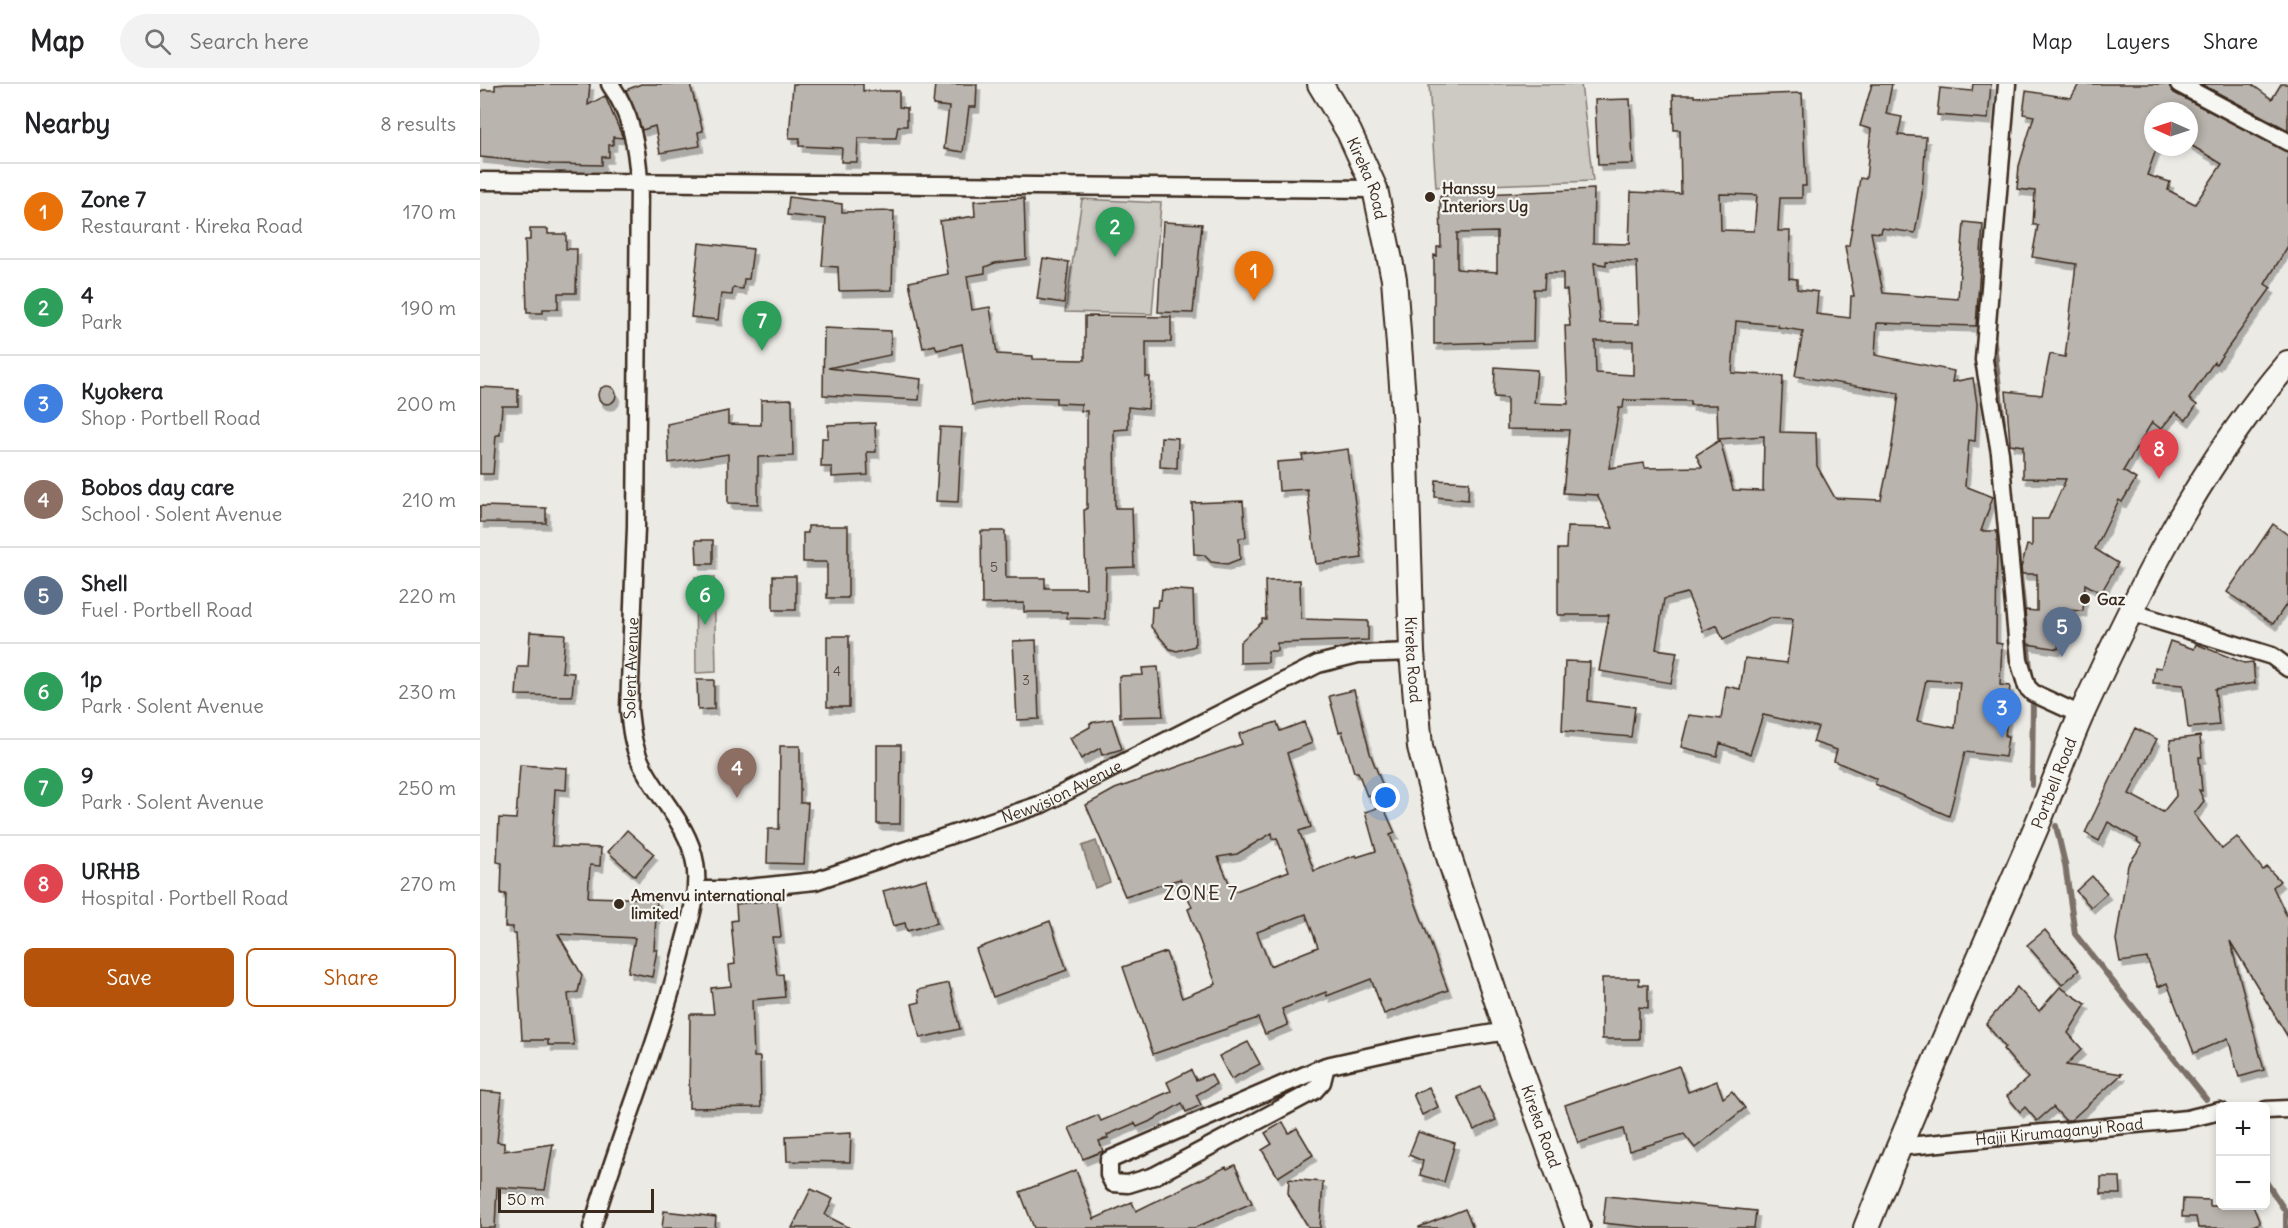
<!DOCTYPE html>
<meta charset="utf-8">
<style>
:root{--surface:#fff;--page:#f2f2f2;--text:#202124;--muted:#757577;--line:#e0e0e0;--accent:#b45309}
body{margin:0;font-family:Delius,sans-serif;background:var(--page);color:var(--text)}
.controls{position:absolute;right:18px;bottom:18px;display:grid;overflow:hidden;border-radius:9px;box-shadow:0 3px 9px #0003}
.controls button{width:54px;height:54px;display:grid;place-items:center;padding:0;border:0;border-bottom:2px solid var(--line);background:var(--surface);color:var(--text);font:30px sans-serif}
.compass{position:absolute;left:1664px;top:18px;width:54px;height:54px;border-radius:50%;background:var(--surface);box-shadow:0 3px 9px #0003;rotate:273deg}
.scale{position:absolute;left:18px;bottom:15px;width:156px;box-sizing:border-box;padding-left:6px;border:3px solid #3b2a1e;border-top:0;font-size:16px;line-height:21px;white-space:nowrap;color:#3b2a1e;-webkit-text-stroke:4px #f6f6f2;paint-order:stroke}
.you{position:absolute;left:906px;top:714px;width:21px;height:21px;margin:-15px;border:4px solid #fff;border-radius:50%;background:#1a73e8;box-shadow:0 0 0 9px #1a73e833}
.badge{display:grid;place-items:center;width:39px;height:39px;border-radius:50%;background:var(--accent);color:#fff;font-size:20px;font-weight:700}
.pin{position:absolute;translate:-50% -50px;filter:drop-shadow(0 2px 3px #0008)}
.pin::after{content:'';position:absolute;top:32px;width:21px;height:18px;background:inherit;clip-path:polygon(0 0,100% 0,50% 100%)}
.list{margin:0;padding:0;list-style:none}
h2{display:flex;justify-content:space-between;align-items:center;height:78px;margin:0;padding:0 24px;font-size:26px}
h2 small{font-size:20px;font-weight:400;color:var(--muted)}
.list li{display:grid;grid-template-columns:39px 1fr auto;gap:18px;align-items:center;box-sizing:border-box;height:96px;padding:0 24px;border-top:2px solid var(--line)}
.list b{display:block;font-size:22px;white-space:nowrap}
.list p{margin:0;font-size:20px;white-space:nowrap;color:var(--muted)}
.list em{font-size:20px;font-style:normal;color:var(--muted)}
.actions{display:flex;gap:12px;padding:18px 24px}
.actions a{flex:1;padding:14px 0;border:2px solid var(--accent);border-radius:9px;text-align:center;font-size:21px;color:var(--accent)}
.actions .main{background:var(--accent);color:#fff}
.icon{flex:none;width:33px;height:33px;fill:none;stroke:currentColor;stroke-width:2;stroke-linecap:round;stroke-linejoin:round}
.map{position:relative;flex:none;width:1808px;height:1144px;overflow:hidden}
header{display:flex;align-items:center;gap:36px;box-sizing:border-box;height:84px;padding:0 30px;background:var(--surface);border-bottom:2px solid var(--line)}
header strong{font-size:28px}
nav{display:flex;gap:33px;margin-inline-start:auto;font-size:21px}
.search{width:420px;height:54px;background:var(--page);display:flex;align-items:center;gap:15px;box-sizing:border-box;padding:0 21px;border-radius:33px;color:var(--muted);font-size:22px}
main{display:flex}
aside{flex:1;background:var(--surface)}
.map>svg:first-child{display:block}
.green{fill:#cdcac4;stroke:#847a71;stroke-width:1.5}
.water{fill:#a8a198;stroke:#7c7167;stroke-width:1.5}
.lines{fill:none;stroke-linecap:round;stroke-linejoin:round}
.stream{stroke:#7c7167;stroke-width:6}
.building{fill:#bab4ae;stroke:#3b2a1e;stroke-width:1.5;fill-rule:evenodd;filter:url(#shadow)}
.street-casing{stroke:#3b2a1e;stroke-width:21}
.secondary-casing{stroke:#3b2a1e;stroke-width:28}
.street{stroke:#f6f6f2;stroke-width:16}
.secondary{stroke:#f6f6f2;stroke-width:24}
.poi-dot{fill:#3b2a1e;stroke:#f6f6f2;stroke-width:2}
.labels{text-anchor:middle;stroke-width:4.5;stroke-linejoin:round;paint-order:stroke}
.number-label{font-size:14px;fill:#5b4c42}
.street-label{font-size:16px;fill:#3b2a1e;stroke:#f6f6f2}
.poi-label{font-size:16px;font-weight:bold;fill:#3b2a1e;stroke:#f6f6f2;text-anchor:start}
.quarter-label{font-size:20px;letter-spacing:1.5px;fill:#3b2a1e;stroke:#f6f6f2}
</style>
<header>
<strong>Map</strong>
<div class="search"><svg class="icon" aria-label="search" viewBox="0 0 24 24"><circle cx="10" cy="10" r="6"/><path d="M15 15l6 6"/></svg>Search here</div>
<nav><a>Map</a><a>Layers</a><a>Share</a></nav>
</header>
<main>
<aside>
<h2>Nearby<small>8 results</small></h2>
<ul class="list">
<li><span class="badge" style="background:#e8710a">1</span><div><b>Zone 7</b><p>Restaurant · Kireka Road</p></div><em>170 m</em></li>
<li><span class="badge" style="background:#2e9e5b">2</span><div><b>4</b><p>Park</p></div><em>190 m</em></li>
<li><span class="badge" style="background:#3f7fe0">3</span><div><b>Kyokera</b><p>Shop · Portbell Road</p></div><em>200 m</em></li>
<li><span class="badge" style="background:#8d6e63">4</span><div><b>Bobos day care</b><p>School · Solent Avenue</p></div><em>210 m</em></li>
<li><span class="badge" style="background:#5c6f8a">5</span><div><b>Shell</b><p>Fuel · Portbell Road</p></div><em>220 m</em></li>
<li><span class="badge" style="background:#2e9e5b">6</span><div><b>1p</b><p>Park · Solent Avenue</p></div><em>230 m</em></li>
<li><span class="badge" style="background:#2e9e5b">7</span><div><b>9</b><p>Park · Solent Avenue</p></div><em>250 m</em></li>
<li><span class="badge" style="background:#e0444e">8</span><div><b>URHB</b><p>Hospital · Portbell Road</p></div><em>270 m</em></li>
</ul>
<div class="actions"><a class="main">Save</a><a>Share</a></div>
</aside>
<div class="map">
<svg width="1808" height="1144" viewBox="0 0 1808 1144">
<defs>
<filter id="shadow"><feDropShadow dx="3.5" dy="6" stdDeviation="0" flood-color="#0004"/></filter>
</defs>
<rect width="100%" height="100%" fill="#ebeae5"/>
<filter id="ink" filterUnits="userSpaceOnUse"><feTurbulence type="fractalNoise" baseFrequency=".0167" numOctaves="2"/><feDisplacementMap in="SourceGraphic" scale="12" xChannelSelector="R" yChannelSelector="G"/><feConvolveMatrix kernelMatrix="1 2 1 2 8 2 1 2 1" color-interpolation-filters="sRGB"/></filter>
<g filter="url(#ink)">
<g class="green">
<polygon points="949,0 1101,0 1113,97 956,103"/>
<polygon points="602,115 681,119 672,230 585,228"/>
<polygon points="215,493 234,493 236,588 216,589"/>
</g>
<polygon class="water" points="616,757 630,798 615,804 602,762"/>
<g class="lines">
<g class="stream">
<polyline points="1513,251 1523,339"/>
<polyline points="1537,466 1551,593"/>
<polyline points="1552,701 1553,612"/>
<polyline points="1576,742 1585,780 1595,850 1726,1015"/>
<polyline points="1786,1098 1806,1128 1806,1144"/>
</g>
</g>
<g class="building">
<polygon points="110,0 108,21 125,12 143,54 133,53 133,61 129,61 129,73 122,73 122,81 71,80 0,73 0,8 3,6 15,6 15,1 26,0"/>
<polygon points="161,0 210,0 223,47 218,48 220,62 180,69 175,42 162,46 146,6"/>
<polygon points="313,0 383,0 383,7 419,7 419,23 427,24 427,42 418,42 416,54 378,54 377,78 361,78 362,64 319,62 320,54 309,54"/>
<polygon points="455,0 497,0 496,23 489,23 483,68 464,65 469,23 453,21"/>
<path d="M1392 0H1412L1406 30 1422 33 1418 51 1446 53 1442 110 1435 149 1402 144 1401 149 1391 148 1403 209 1478 215 1484 138 1503 140 1496 242 1397 239 1395 271 1474 287 1472 298 1493 294 1497 320 1495 357 1489 356 1485 402 1513 413 1501 447H1517L1516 559 1522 560 1520 601 1530 602 1525 653H1528L1525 673 1485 668 1469 732 1395 700 1397 695 1354 677 1357 666 1333 658 1338 643 1283 631 1270 670 1240 659 1237 672 1201 663 1209 631 1241 635 1246 602 1260 605 1265 574 1307 579 1313 535 1289 534 1243 555 1237 541 1223 547 1207 509 1184 515 1176 565 1197 568 1191 599 1119 587 1129 531H1078V465H1086L1087 443 1133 444 1117 411 1083 409 1089 346 1027 345V314L1014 313 1015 283 1057 286 1054 319 1088 320 1085 242H1090L1087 206H1083V189H1065L1064 205H1054L1053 257 954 260V171L957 172V163H961L960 112 1114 105 1113 159 1149 160 1151 108 1201 110 1200 46H1194L1193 11H1214V13L1322 9 1326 102H1322V114H1300L1298 147H1310L1309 194 1317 195V205L1338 208 1336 230 1370 234 1371 212H1374L1365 162 1369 161 1380 94 1386 95 1391 45 1380 42ZM1240 110 1277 111 1274 147 1241 146ZM1017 148V188L977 185V149ZM1126 177 1157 178 1159 240 1120 239 1114 179 1126 181ZM1256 237 1298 241V243L1323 247 1315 292 1419 309 1412 362 1401 416 1355 414 1337 382 1336 349 1300 348 1303 292 1252 289ZM1115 257H1153V291L1116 289ZM1144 316 1210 317V321H1237L1238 355 1284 352 1283 407 1253 406 1240 356 1216 371 1222 383 1165 384 1164 379 1129 384 1139 324H1143ZM1446 596 1480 598 1475 644 1437 637Z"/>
<polygon points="1493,0 1511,0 1508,35 1457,31 1460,4 1492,7"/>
<path d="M1599 0H1689L1694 9 1808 68V162L1785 200 1791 204 1736 280 1734 278 1709 315 1717 321 1706 336 1695 328 1681 345 1672 338 1643 387 1656 395 1642 418 1639 416 1615 465 1638 479 1621 509 1605 500 1603 527 1585 526 1578 565 1548 560 1545 526 1557 527V490H1542L1541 484 1547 461 1552 462V435H1568L1586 395 1543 394V362L1530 360 1526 307 1562 311 1570 270 1585 273 1596 180 1552 173 1558 141H1553L1555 107 1537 105 1539 82 1554 32 1543 30 1546 7 1591 14ZM1673 27H1709V60L1742 80 1715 120 1688 106 1690 98 1667 91 1677 63H1673Z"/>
<polygon points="1721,0 1771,0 1792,15 1801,0 1808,0 1808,46"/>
<polygon points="1150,15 1153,80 1118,81 1115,16"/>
<polygon points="309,113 362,120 362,128 414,127 412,206 359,207 358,183 342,182 346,135 307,131"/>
<polygon points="544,114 546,175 515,179 505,183 505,189 487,192 492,226 510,223 517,270 553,272 553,275 605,276 605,232 691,233 691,258 666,258 666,293 670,293 668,325 648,323 648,345 634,346 635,424 652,424 654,483 626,484 625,535 587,534 587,528 544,528 544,519 502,520 501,447 525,447 526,494 565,494 565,504 606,504 604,426 607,425 607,327 601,327 601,320 576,319 576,314 537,313 492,321 482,260 457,266 455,261 443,264 429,198 468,190 460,137 495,132 494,117"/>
<polygon points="683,138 722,140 713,229 678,228"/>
<polygon points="50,145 68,145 68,150 86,150 86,165 97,165 96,209 78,209 78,225 63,225 63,229 47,229 45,156 50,156"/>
<polygon points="219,159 273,165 269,195 264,195 263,205 253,204 252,211 241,210 238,236 211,233"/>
<polygon points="563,174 589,178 584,219 557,215"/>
<polygon points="344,244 411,247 410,271 348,284 441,295 439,316 343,311"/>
<circle cx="127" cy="311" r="9"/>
<polygon points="0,303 38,305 38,322 22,322 20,351 16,351 13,390 0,390"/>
<polygon points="312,315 313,372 278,373 278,420 248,419 248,370 189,379 187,340 248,327 248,340 281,341 281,316"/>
<polygon points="395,339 396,368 387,368 388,391 352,393 352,383 341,383 342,354 348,354 348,341"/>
<polygon points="460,343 482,344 478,418 456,417"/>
<polygon points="681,353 698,354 697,384 680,383"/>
<polygon points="868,365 882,474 836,480 827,405 799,407 797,378 823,376 822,371"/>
<polygon points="956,396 989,398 988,416 955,413"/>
<polygon points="763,417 766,453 759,454 760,475 747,480 731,478 724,471 714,470 712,419"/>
<polygon points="0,422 66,424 66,439 0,438"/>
<polygon points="1793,440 1808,451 1808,518 1793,540 1747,508"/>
<polygon points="328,442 368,442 368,514 347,514 347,478 323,478 323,449 328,449"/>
<polygon points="216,456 233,456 233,480 217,480"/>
<rect x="293" y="492" width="23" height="34"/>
<polygon points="820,496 821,535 888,537 888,556 797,559 797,567 788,567 788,578 760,579 760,558 782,538 782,535 786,535 785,497"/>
<polygon points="682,505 713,507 715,562 697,567 690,565 671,543 672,523 677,523 678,516 681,516"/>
<polygon points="50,548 85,550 82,588 94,589 92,612 36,611 38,583 48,583"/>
<rect x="347" y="552" width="22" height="71"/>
<polygon points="556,556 559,635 537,636 533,557"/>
<polygon points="1690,557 1714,565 1716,560 1764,579 1773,578 1775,599 1735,605 1739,641 1708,644 1703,601 1673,599 1675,583 1681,584"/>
<polygon points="1085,577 1110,578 1108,617 1155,623 1151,653 1082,647"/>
<polygon points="678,583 683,632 640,633 639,592 663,591 662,584"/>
<polygon points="217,596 234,596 234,625 218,626"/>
<polygon points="874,606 890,669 904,705 887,712 878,688 874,688 862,647 859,648 849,612"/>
<polygon points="632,635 642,665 622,671 620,664 601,675 590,654 610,643 610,639"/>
<path d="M797 638 800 647 824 638 832 659 807 669 831 743 819 747 834 787 876 771 877 773 896 767 885 728 903 722 915 749 910 751 968 906 904 930 891 895 847 912 846 908 802 925 808 941 785 950 778 934 673 970 643 883 686 868 702 914 736 900 708 825 712 823 700 795 645 812 606 721 635 705 762 660 759 650ZM792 749 793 755 797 754 809 787 753 808 738 773 757 770ZM826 830 838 863 790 882 777 848Z"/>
<polygon points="1655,644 1677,655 1649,710 1683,728 1696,712 1690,656 1720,652 1722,673 1719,673 1722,707 1719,706 1724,717 1714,730 1742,765 1757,753 1783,786 1787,783 1800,797 1793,803 1808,835 1808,953 1750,857 1784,986 1759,993 1748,954 1714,969 1687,899 1678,903 1667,874 1640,878 1636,856 1648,781 1662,761 1657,757 1658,755 1628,738 1619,757 1605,749"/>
<polygon points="397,661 421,661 420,740 397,740"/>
<polygon points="300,662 320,662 320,719 328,719 324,780 287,779 288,745 299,745"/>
<polygon points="40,681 87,684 86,706 75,705 72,762 121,764 120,782 110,781 108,813 177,815 174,866 177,866 172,893 148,888 155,854 78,850 102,891 98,908 88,910 94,961 68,961 68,956 42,956 36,850 33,850 33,843 25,843 26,810 21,810 22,779 17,778 19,734 36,735"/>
<polygon points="147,746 174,770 155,792 128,768"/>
<polygon points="1612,792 1627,809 1611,823 1596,807"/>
<polygon points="446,795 457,839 427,847 425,839 413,842 403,807"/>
<polygon points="297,816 301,853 292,853 297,891 303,890 305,913 272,916 274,973 280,973 281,1023 209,1024 210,930 234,930 231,904 251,902 249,881 255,880 251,837 257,836 256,820"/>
<polygon points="570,837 587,886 513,913 496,865"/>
<polygon points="1565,846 1599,886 1582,901 1547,861"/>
<polygon points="1122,894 1159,894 1159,901 1168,901 1168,924 1159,923 1159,955 1122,955"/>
<polygon points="469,899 480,945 440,954 432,920 440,918 438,906"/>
<polygon points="1537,903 1559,927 1580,903 1606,920 1588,949 1602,965 1586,981 1642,990 1591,1036 1585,1036 1573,1023 1557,1037 1545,1023 1540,1028 1527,1012 1548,994 1523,965 1525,963 1506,940"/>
<polygon points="768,958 780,980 751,995 739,972"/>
<polygon points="1199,982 1208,1008 1237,997 1243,1014 1252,1007 1265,1024 1215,1064 1204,1050 1149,1067 1143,1045 1098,1059 1085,1021"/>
<polygon points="711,986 716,996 731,990 736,1000 716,1011 721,1021 706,1028 702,1019 673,1036 657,1043 655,1039 627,1051 628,1054 619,1057 623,1067 603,1075 589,1044 618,1031 621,1037 691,1007 687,998"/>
<polygon points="949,1003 958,1023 942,1031 933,1010"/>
<polygon points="1000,1003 1016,1036 994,1046 978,1013"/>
<polygon points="0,1007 22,1009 17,1058 24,1059 24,1067 73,1060 65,1106 17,1103 15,1144 0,1144"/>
<polygon points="803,1038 809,1049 817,1044 833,1071 798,1093 782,1066 792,1060 785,1049"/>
<polygon points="938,1048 975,1059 964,1098 940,1091 943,1077 929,1071"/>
<polygon points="371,1049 370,1078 307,1077 306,1052"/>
<polygon points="755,1081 772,1119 714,1144 554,1144 540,1108 596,1086 614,1135 652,1118 656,1127 746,1083 747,1085"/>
<polygon points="1621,1093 1640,1093 1641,1110 1621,1110"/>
<polygon points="809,1095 843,1098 840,1144 829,1144 808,1110"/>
<polygon points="331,1105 353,1115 345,1131 370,1144 312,1144"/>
<polygon points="1126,1112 1276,1127 1274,1144 1169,1144 1123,1139"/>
<polygon points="1703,1115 1730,1116 1730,1122 1773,1122 1780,1139 1768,1144 1718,1144 1716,1133 1702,1133"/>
<polygon points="985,1125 993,1144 939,1144 939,1143"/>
<polygon points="184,1127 236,1133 235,1144 182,1144"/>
</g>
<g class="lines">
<g class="street-casing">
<g id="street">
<polyline points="1527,0 1504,276 1520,369 1539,576 1547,603 1553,609 1601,631"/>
<polyline points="1699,0 1808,58"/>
<polyline points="0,97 895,105"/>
<polyline points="1650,528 1792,572 1808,584"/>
<path id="s1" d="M217 806H248L335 797 562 720 838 580 878 570 932 568"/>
<polyline points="846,982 842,998 834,1007 674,1092 648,1100 633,1099 629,1091 629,1076 846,982 941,961 1027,947"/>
<polyline points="1786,1026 1808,1025"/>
<path id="s2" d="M1418 1063 1707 1035 1740 1027"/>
<path id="s3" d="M112 1144C140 1050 179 958 203 863 210 835 220 808 215 779 209 741 177 713 161 679 153 662 151 645 149 626L156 443 159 97C157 62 151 29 130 0"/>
</g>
</g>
<g class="secondary-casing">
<g id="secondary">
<path id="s4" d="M840 0 869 48 895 105 914 195 925 341 932 568 940 663 969 773 1027 947 1098 1144"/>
<path id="s5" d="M1386 1144C1439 1010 1498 878 1555 746 1571 708 1585 667 1602 629 1659 505 1719 383 1808 279"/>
</g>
</g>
<use href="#street" class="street"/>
<use href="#secondary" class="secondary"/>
</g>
</g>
<g class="poi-dot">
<circle cx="950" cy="113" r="6"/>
<circle cx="1605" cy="515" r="6"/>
<circle cx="139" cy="820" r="6"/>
</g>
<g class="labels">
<g class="number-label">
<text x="514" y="488">5</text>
<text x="357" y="592">4</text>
<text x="546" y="601">3</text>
</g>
<g class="street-label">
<text dy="6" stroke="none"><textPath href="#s4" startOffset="106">Kireka Road</textPath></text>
<text dy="6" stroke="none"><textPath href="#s4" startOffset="592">Kireka Road</textPath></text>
<text dy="6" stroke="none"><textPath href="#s3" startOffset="592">Solent Avenue</textPath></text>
<text dy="6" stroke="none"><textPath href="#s5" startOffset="483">Portbell Road</textPath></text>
<text dy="6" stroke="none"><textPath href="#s1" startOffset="381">Newvision Avenue</textPath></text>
<text dy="6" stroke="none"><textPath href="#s4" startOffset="1078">Kireka Road</textPath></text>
<text dy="6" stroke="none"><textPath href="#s2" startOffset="162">Hajji Kirumaganyi Road</textPath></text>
</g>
<g class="poi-label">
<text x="962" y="110">Hanssy<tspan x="962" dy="18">Interiors Ug</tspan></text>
<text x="1617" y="521">Gaz</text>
<text x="151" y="817">Amenvu international<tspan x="151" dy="18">limited</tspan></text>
</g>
<g class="quarter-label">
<text x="721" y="816">ZONE 7</text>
</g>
</g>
</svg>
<div class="controls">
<button>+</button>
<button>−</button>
</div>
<svg class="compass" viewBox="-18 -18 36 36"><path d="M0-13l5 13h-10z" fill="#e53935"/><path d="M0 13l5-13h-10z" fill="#757577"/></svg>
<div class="scale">50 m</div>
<div class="you"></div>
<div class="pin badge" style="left:774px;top:217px;background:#e8710a">1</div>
<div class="pin badge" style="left:635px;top:173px;background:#2e9e5b">2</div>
<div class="pin badge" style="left:1522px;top:654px;background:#3f7fe0">3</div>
<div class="pin badge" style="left:257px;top:714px;background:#8d6e63">4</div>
<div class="pin badge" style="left:1582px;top:573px;background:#5c6f8a">5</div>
<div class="pin badge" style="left:225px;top:541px;background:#2e9e5b">6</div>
<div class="pin badge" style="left:282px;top:267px;background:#2e9e5b">7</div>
<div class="pin badge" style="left:1679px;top:395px;background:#e0444e">8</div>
</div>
</main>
